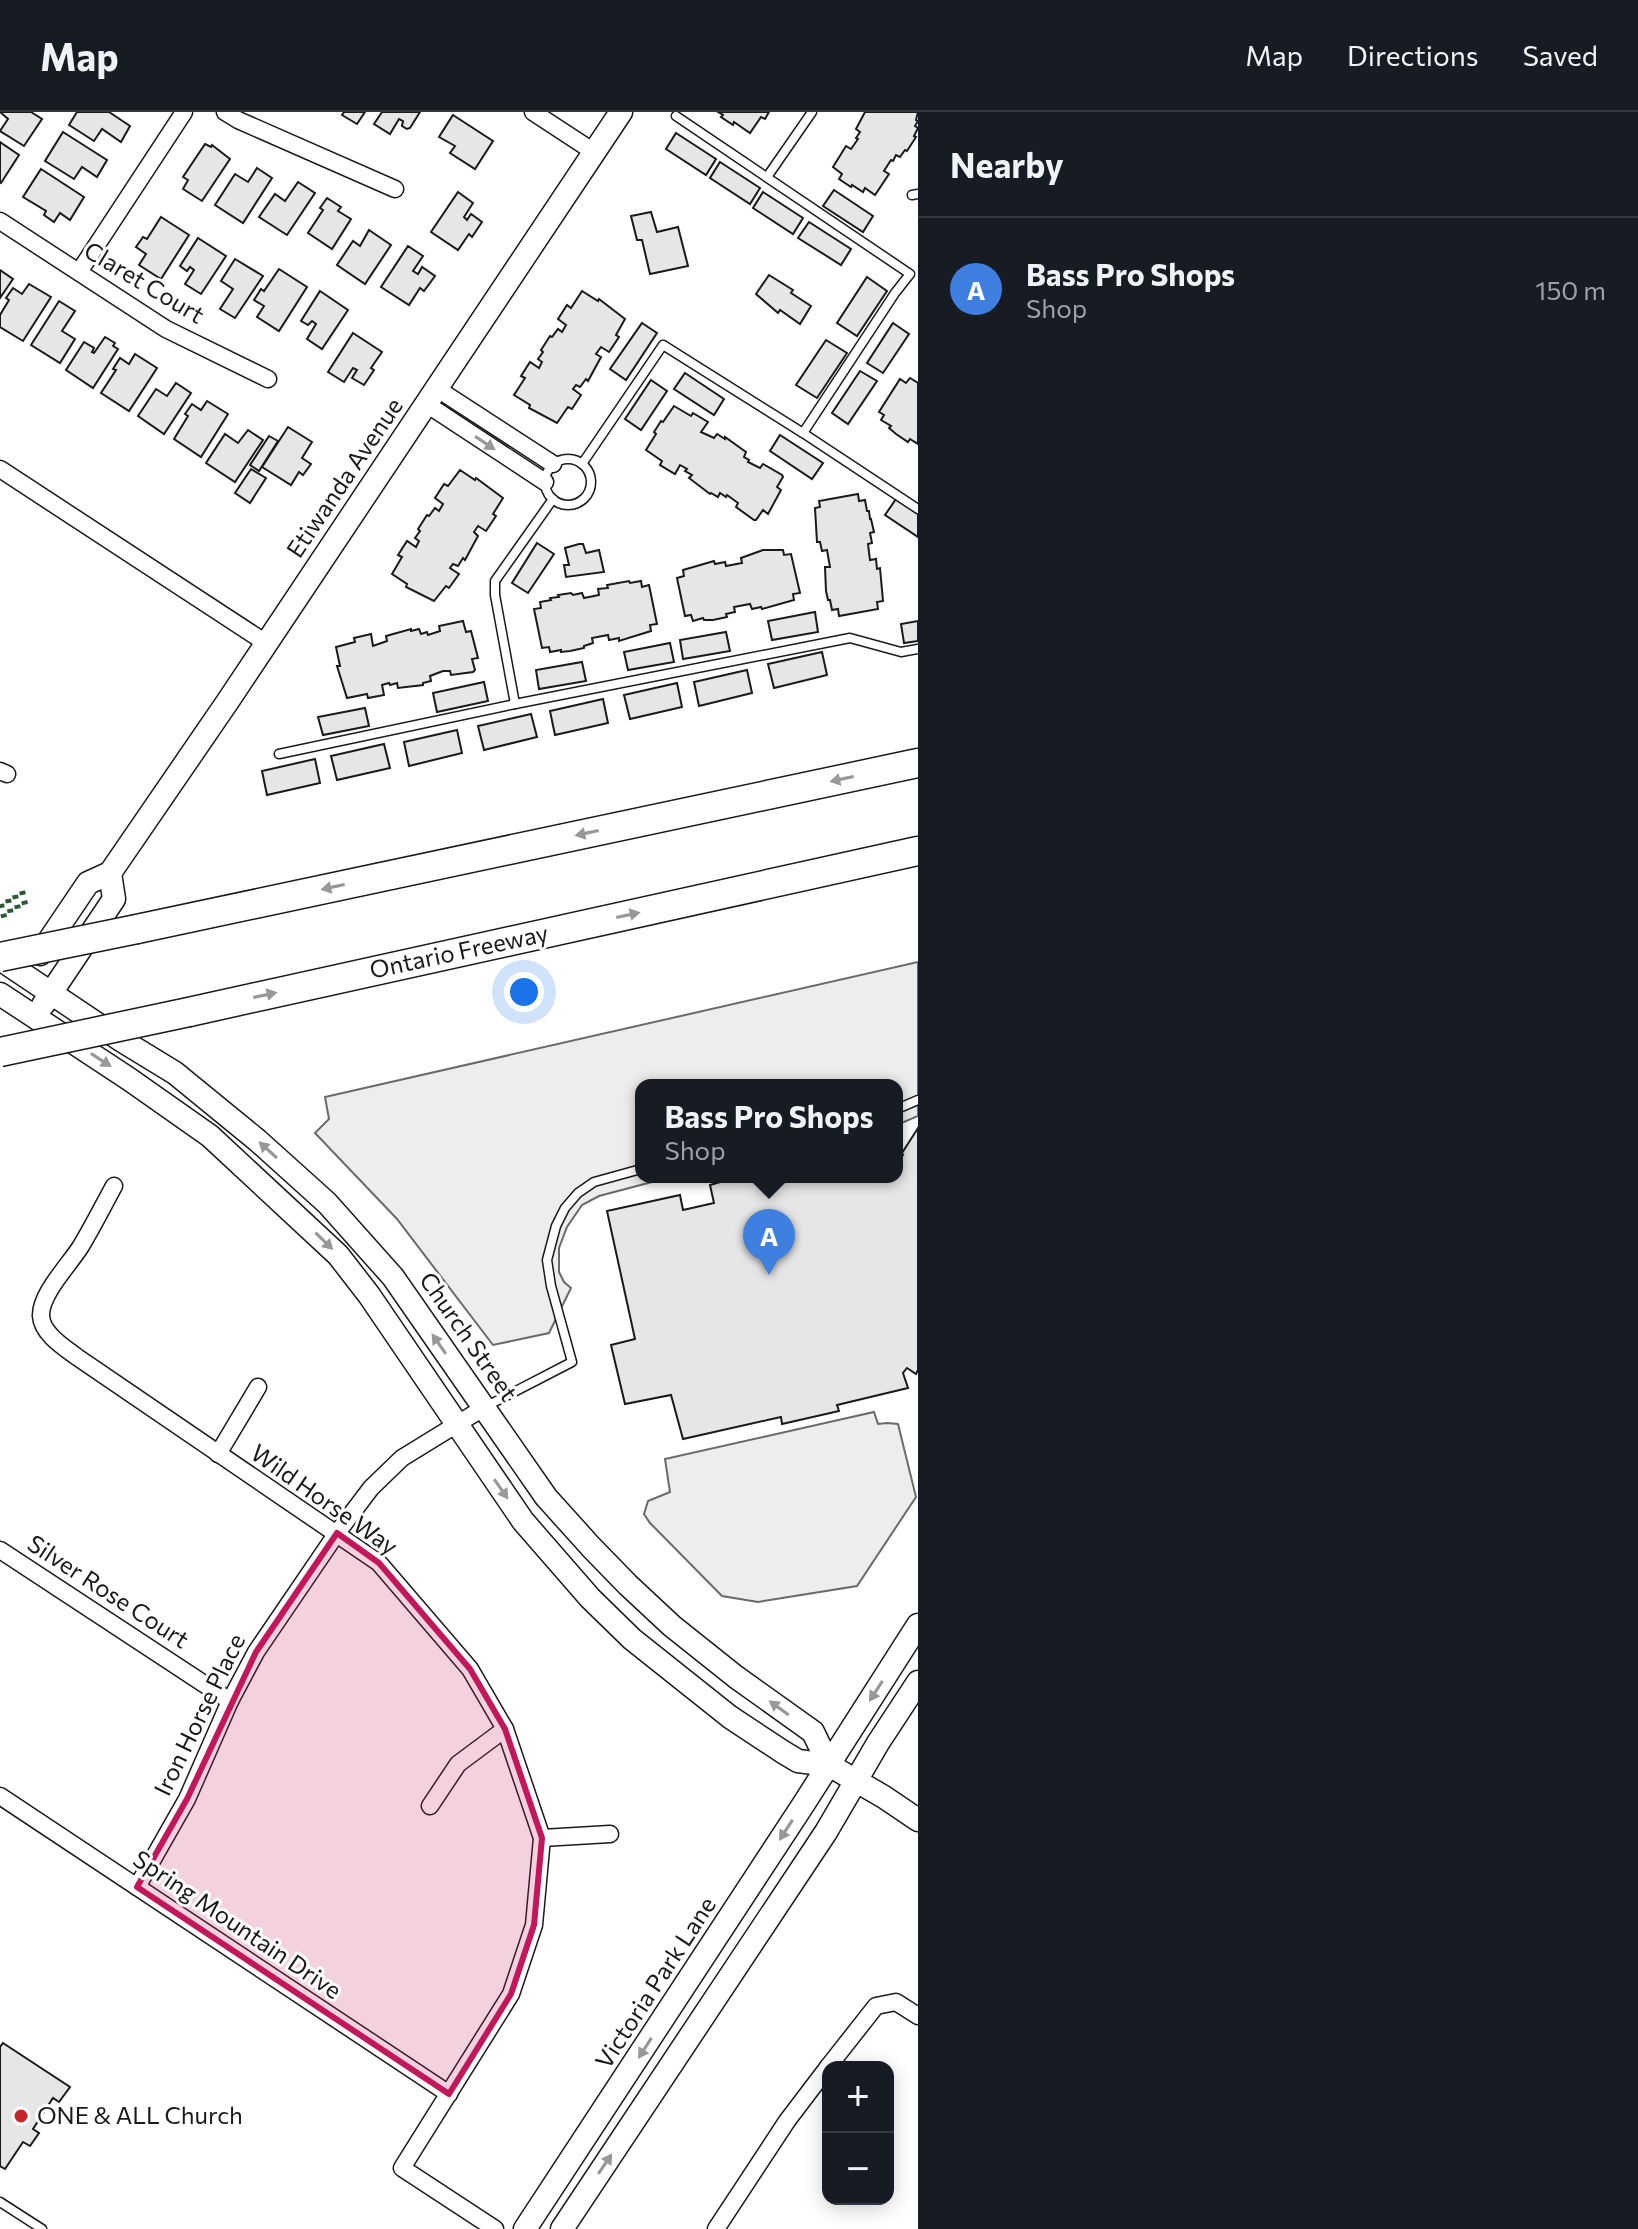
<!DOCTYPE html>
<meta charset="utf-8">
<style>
:root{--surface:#171b24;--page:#20242c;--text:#f1f3f6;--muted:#9ea1a6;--line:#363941;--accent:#c62828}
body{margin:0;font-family:Commissioner,sans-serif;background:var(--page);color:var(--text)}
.controls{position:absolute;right:24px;bottom:24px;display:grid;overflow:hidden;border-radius:16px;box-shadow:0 4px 20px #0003}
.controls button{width:72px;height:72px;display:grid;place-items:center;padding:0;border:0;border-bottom:2px solid var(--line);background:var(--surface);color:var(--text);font:40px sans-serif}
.you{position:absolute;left:524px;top:880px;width:28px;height:28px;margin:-20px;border:6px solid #fff;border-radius:50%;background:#1a73e8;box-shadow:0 0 0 12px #1a73e833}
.badge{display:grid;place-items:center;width:52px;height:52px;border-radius:50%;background:var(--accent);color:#fff;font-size:26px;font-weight:700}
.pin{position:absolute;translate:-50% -66px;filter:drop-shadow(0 2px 4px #0008)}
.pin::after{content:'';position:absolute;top:42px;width:28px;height:24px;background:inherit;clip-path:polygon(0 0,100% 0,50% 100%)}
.popup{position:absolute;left:635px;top:967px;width:268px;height:104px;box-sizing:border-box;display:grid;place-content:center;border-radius:16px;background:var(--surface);filter:drop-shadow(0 2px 6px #0005);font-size:26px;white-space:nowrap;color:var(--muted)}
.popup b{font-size:30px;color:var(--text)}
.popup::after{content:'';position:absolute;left:50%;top:100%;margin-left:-16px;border:16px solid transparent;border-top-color:var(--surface)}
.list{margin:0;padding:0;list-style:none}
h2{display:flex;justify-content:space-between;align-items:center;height:104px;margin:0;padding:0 32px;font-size:34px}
h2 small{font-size:26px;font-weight:400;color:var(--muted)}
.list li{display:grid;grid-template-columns:52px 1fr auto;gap:24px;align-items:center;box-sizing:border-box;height:144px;padding:0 32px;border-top:2px solid var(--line)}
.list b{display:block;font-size:30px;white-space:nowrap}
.list p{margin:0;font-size:26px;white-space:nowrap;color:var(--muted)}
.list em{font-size:26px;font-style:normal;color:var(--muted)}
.map{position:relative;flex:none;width:918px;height:2117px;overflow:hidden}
header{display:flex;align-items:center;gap:48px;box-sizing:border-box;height:112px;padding:0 40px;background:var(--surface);border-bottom:2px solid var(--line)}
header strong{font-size:38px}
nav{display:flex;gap:44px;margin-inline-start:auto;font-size:28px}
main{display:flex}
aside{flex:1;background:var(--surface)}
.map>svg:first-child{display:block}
.built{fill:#ededed;stroke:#6a6a6a;stroke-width:2}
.building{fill:#e6e6e6;stroke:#1a1a1a;stroke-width:2}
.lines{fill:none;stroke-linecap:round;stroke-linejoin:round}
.lane-casing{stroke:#1a1a1a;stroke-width:11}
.street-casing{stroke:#1a1a1a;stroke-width:19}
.secondary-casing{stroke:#1a1a1a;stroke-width:25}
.highway-casing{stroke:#1a1a1a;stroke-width:31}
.lane{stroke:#fff;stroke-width:8}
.street{stroke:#fff;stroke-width:16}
.secondary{stroke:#fff;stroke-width:22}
.highway{stroke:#fff;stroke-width:28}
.highway-bridge-casing{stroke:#1a1a1a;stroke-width:31;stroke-linecap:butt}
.highway-bridge{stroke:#fff;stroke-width:28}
.hedge{stroke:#2b5a34;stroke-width:6;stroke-dasharray:4 6;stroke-linecap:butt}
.oneway{fill:#989898}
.marked{fill:#c2185b;fill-opacity:0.2;stroke:#c2185b;stroke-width:6;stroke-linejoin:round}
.poi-dot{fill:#c62828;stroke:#fff;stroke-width:3}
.labels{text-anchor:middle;stroke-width:6;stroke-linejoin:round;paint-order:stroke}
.street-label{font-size:24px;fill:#1a1a1a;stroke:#fff}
.poi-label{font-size:24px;fill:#1a1a1a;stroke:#fff;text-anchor:start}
</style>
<header>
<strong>Map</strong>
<nav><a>Map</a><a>Directions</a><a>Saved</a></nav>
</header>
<main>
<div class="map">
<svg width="918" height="2117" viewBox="0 0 918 2117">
<rect width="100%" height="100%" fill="#fff"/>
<g class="built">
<polygon points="918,850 918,1004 897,1013 897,973 641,973 641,1065 664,1065 652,1070 599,1084 582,1093 567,1115 559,1136 559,1160 564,1170 571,1176 549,1221 493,1233 397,1107 315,1021 329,1007 325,985"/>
<polygon points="874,1300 878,1312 887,1311 898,1312 916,1385 857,1474 758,1490 722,1484 650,1411 644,1402 648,1389 670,1380 665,1347"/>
</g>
<g class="building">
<polygon points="0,0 31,0 42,7 24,34 0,19 8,7"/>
<polygon points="77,0 109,0 130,14 121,30 102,17 94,29 69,13"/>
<polygon points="344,0 365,0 357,12 342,3"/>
<polygon points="382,0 420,0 410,16 407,17 402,14 403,9 399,7 390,22 374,12"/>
<polygon points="718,0 769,0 765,7 761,5 750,21 734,10 733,13 721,5 723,3"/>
<polygon points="865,0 918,0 916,8 918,9 915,14 918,16 914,24 916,25 907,39 905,38 900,45 896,43 893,49 891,48 884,59 889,62 875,83 865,76 863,80 852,73 851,75 839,67 842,62 833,55 846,34 851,37 858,27 856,26 860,20 856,17"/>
<polygon points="453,3 493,29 475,57 450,41 455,34 439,25"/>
<polygon points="63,20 107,48 97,65 82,55 74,67 45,49"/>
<polygon points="676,21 716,47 706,63 666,37"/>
<polygon points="0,30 19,43 1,71 0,70"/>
<polygon points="205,32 211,35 212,33 230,47 202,89 183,77 188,68 183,65"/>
<polygon points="720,50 760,76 750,92 710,66"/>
<polygon points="257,56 272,66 243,111 215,93 235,62 248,70"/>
<polygon points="41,57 84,85 70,108 60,101 54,110 44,103 46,99 23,85"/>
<polygon points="298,70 315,81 287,123 259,105 275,82 285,89"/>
<polygon points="834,78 873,104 863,120 823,94"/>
<polygon points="458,80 473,91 464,105 467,108 471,102 482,110 472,125 469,122 458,138 431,120"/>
<polygon points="763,80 803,106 793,122 753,96"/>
<polygon points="327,86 341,95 338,99 351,107 332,137 308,121 323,98 320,96"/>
<polygon points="651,100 657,120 678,115 688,154 650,162 642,128 637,128 631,104"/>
<polygon points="161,105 189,123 161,167 139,153 146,142 136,135 143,125 147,127"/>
<polygon points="809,110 851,137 841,153 798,126"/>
<polygon points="369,118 391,133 365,172 337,153 353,129 360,134"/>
<polygon points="198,126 226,144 201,182 185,172 194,158 190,155 187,159 180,154"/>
<polygon points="408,134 423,144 413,159 418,162 422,155 435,164 424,179 420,176 409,193 381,175"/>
<polygon points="235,147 263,164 235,206 220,197 233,177 221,169"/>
<polygon points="279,157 307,175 279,219 257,205 264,194 254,188 261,177 264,179"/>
<polygon points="0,158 13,167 0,186"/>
<polygon points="769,163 793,178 791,181 811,194 800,212 780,198 778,201 756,182"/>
<polygon points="867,165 887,179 857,224 837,211"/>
<polygon points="29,172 51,185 23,229 0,215 0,203 9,188 6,186 13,176 22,182"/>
<polygon points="320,179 348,198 322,237 307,227 316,212 312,209 308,213 301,209"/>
<polygon points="582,179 598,189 599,187 625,207 616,223 619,225 609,240 601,235 596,242 601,245 588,269 586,267 580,275 576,273 573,277 581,283 572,297 568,295 557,311 529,296 530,293 514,283 525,266 521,264 530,250 539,256 542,250 538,247 543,240 541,238 550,224 552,225 558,217 562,220 566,213 558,207 567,193 571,196"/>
<polygon points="59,189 75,199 62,219 75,227 60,251 31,233"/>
<polygon points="642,211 657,221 626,268 610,257"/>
<polygon points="893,211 909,222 883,261 867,251"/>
<polygon points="353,221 382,240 371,256 374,258 364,273 352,266 357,258 353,256 344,270 328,260"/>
<polygon points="105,225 115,231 113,234 118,237 93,276 66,258 84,230 94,236 92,240 94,241"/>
<polygon points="826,228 847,241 817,286 796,273"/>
<polygon points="135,242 157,256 129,299 101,281 116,258 113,257 120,246 129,252"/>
<polygon points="860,259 877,269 848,312 832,301"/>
<polygon points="685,261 724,287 714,303 674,277"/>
<polygon points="910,266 918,271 918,332 910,327 908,330 896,322 889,316 891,314 881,308 884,303 879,300 900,267 906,271"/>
<polygon points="651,268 667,279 641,318 625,307"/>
<polygon points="176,271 191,281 164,322 138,304 156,277 167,284"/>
<polygon points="207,289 228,302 201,345 174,327 188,304 185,302 192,292 201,298"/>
<polygon points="674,294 691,304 693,301 708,310 701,320 714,326 717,322 725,327 725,325 746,340 744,345 749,348 748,350 760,356 763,352 782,363 783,365 777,375 781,378 768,402 763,398 756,408 754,408 736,395 738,391 727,383 726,385 720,381 718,385 711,381 710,382 689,366 692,363 685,359 687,357 680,353 675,362 660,353 662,349 646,338 656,322 654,320 661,309 663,310"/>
<polygon points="288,315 312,330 302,346 311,352 303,363 299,360 291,373 262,355"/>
<polygon points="248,318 263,328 235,370 206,351 225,322 238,331"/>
<polygon points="780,323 823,351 812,367 770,339"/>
<polygon points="269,324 278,329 259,359 250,353"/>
<polygon points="251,357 266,366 250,391 235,381"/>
<polygon points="460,358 475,368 476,366 503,386 493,402 496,404 486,419 478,414 474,420 478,424 465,448 463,446 458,454 453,452 450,456 459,462 449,476 446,474 434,489 406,475 407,472 392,462 402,445 398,443 407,429 416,435 419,429 415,426 420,419 418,417 427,403 429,404 435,396 439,399 443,392 435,386 444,372 448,374"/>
<polygon points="858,382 859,389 865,388 867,399 869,399 870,407 871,407 874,420 870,421 872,431 868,432 870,448 876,447 877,457 880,456 883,489 877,490 878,497 839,504 838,497 832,498 830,488 828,488 826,479 825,455 830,455 827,438 822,439 820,430 817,430 815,396 820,395 819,389"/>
<polygon points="896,387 918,402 918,425 885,403"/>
<polygon points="537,431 554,442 528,481 512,471"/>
<polygon points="579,432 583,432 586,441 599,438 604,460 566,465 564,453 569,453 565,436"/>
<polygon points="763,438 783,438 784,443 791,442 800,481 793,482 794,488 762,497 761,495 752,497 750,492 734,495 735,500 726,502 727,505 713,508 704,508 703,506 693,509 691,503 685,504 677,466 684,464 683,458 714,449 715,452 725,450 726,454 742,451 741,446"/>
<polygon points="629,469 630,471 641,469 642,475 649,473 657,512 650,513 651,519 619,529 619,526 609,528 608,523 592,526 593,531 584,534 584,536 570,539 561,540 561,538 550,540 549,535 542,536 534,497 541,496 540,490 551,488 550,486 559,485 558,483 571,481 573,483 582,481 584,486 599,483 598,477 608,476 607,473"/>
<polygon points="815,500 818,520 772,528 768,509"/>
<polygon points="463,509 466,520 471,519 478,546 472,547 475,558 473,560 451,563 450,559 443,559 430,564 431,569 423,571 423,573 398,576 397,571 390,573 389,571 382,573 384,583 368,586 367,582 347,586 337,554 340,554 336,535 355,530 354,526 371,522 373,534 387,529 386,524 411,517 411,519 419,517 421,522 427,520 428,523 440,519 439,514"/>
<polygon points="918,509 918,529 904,531 901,512"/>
<polygon points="726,520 730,539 683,547 680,528"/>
<polygon points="670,531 674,550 628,558 624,540"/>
<polygon points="822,540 827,563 774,576 768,552"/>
<polygon points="582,550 586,569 539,577 536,558"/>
<polygon points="747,558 752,581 699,594 694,570"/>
<polygon points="484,570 488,589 437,600 433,581"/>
<polygon points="677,571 682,595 630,607 624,583"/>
<polygon points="603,587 608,611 555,623 550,599"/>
<polygon points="365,596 369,614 323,623 318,605"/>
<polygon points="531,602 537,625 484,638 478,614"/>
<polygon points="457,618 462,641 409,654 404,630"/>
<polygon points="384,632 390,656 337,668 331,644"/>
<polygon points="315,647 320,671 267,683 262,659"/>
<polygon points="918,1016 918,1258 916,1262 907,1256 903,1261 908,1276 837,1293 839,1299 782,1312 781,1305 683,1327 671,1283 625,1292 611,1233 635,1227 607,1099 680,1083 683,1098 714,1091 710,1073 727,1068 726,1065 804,1065 806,1070 816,1068 816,1065 897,1065 897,1045 903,1043 902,1041"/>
<polygon points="3,1931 70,1975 59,1990 53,1986 33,2017 39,2021 30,2034 23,2030 5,2057 0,2054 0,1935"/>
</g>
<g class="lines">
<g class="lane-casing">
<g id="lane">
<polyline points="676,4 910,162 895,181 803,321"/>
<polyline points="767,65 812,0"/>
<polyline points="912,83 918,82"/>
<circle cx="568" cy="370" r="23"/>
<polyline points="582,352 663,233 803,321 918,397"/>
<polyline points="515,592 495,483 495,469 553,387"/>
<polyline points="279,642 515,592 850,526 901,540 918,537"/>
<polyline points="897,997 918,988"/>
<polyline points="485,1295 572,1250 551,1174 547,1148 556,1114 565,1096 578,1081 594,1070 641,1057"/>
<polyline points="0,2090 42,2117"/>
</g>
</g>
<g class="street-casing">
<g id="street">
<polyline points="225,0 238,8 395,77"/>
<polyline points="533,0 594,40"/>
<polyline points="0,109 166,217 268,267"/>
<polyline points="79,160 184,0"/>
<polyline points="436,276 553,352"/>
<polyline points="425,291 545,370"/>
<polyline points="0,357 266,531"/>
<polyline points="0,659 7,662"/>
<path d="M114 1074C103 1094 93 1114 81 1134 70 1152 40 1182 41 1204 42 1222 65 1236 77 1245L379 1451 470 1557 505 1617 542 1726 534 1813 511 1882 402 2056 495 2117"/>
<polyline points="218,1342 258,1275"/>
<polyline points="0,1438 230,1589"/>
<polyline points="0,1684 449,1982"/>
<polyline points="430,1694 458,1652 505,1617"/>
<polyline points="542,1726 610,1722"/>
<polyline points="137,1775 187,1687 230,1589 256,1540 337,1421 371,1376 402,1346 485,1295"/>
<polyline points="828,1955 876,1894 896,1890 918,1904"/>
<polyline points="716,2117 787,2009 828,1955"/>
</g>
</g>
<g class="secondary-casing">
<g id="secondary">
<polyline points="40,842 88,771 110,761 228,589 621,0"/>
<polyline points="0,847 121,928 175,961 257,1028 327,1091 393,1165 546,1385 591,1435 628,1473 672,1514 736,1565 813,1620 829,1653"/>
<polyline points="0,882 129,967 210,1024 338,1143 369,1183 523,1409 590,1486 632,1527 730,1605 783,1640 798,1649 829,1653 884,1685 918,1708"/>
<polyline points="43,893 114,787 110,761"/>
<polyline points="525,2117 803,1693 918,1513"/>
<polyline points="562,2117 826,1720 878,1631 918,1570"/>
</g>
</g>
<g class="highway-casing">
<g id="highway">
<polyline points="137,817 918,651"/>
<polyline points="189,900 918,739"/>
</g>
</g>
<use href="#lane" class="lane"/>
<use href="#street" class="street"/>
<use href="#secondary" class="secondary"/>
<use href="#highway" class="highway"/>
<g class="highway-bridge-casing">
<g id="highway-bridge">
<polyline points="0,845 137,817"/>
<polyline points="0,940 189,900"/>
</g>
</g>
<use href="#highway-bridge" class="highway-bridge"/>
<g class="hedge">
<polyline points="22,779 26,797"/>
<polyline points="15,783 19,802"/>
<polyline points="8,787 11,803"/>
<polyline points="1,792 5,809"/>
</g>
</g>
<defs><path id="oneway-solid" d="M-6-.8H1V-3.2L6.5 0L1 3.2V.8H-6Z" transform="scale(2)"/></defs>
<g class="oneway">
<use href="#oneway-solid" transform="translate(485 331) rotate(34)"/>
<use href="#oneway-solid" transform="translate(842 667) rotate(168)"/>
<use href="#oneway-solid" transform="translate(587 721) rotate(168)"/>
<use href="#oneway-solid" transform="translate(333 775) rotate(168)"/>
<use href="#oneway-solid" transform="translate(628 803) rotate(-12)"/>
<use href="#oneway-solid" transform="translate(265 883) rotate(-12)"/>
<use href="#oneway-solid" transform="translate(101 948) rotate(33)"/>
<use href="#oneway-solid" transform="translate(268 1038) rotate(-138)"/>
<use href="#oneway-solid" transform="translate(324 1129) rotate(44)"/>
<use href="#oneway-solid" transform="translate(439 1232) rotate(-125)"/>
<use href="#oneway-solid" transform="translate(501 1377) rotate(55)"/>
<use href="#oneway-solid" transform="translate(876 1579) rotate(123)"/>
<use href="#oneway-solid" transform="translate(779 1596) rotate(-144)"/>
<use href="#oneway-solid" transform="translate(786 1718) rotate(123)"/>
<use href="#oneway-solid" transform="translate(645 1936) rotate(123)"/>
<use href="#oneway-solid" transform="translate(605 2052) rotate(-56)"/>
</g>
<path class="marked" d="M337 1421 379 1451 470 1557 505 1617 542 1726 534 1813 511 1882 449 1982 137 1775 187 1687 256 1540Z"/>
<circle class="poi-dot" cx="21" cy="2004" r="8"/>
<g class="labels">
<g class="street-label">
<text transform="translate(144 171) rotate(31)" y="8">Claret Court</text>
<text transform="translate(345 366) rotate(-56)" y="8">Etiwanda Avenue</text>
<text transform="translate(459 840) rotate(-12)" y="8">Ontario Freeway</text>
<text transform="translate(468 1225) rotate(55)" y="8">Church Street</text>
<text transform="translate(324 1388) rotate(35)" y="8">Wild Horse Way</text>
<text transform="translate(108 1480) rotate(33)" y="8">Silver Rose Court</text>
<text transform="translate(200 1603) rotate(-64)" y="8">Iron Horse Place</text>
<text transform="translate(237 1813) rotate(34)" y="8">Spring Mountain Drive</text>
<text transform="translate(656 1871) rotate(-57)" y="8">Victoria Park Lane</text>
</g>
<g class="poi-label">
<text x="37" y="2012">ONE &amp; ALL Church</text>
</g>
</g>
</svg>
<div class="controls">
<button>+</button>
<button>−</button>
</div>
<div class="you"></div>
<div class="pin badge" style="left:769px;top:1163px;background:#3f7fe0">A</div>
<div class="popup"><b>Bass Pro Shops</b>Shop</div>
</div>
<aside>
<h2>Nearby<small></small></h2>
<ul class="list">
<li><span class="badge" style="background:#3f7fe0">A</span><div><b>Bass Pro Shops</b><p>Shop</p></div><em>150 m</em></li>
</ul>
</aside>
</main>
